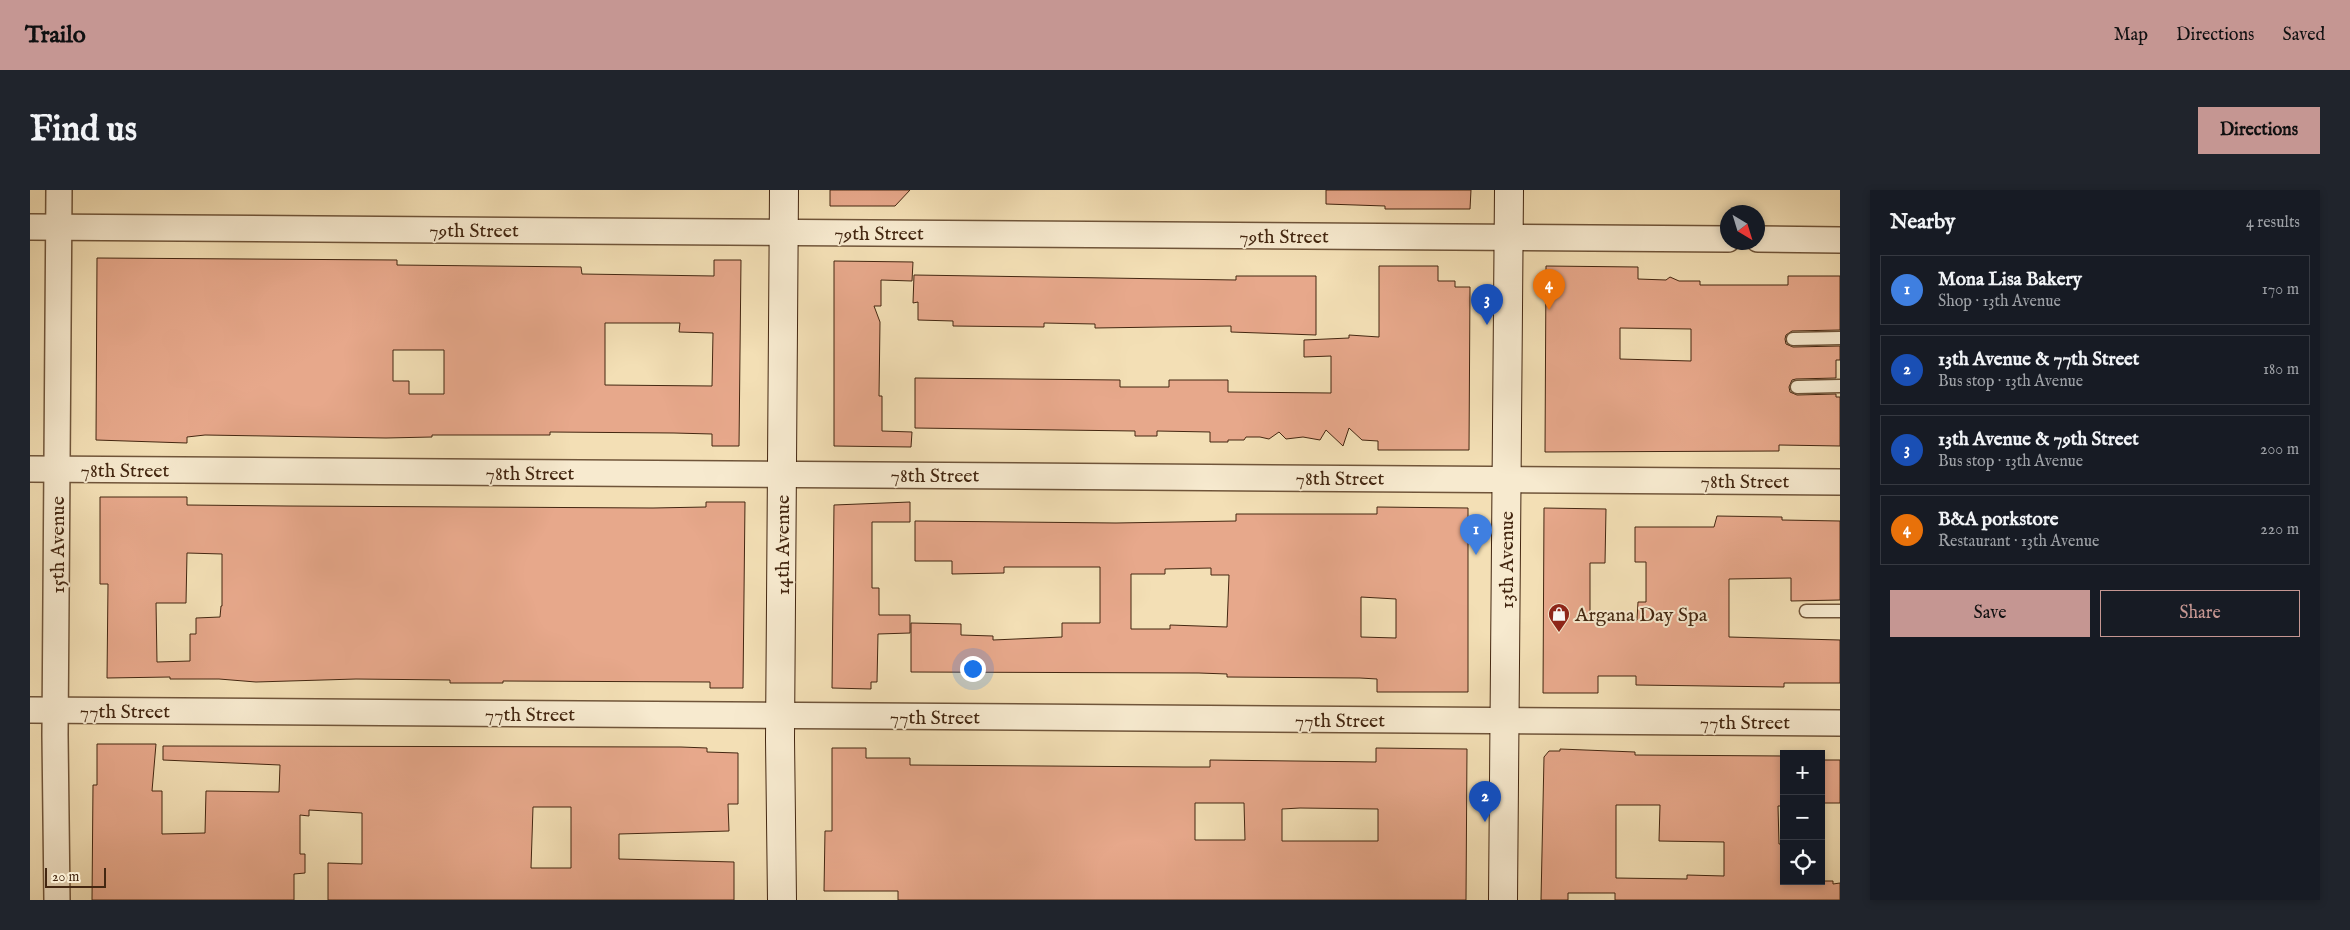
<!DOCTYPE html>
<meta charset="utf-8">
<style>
:root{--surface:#171b24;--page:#20242c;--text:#f1f3f6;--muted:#9ea1a6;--line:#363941;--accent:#c59692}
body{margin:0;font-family:"IM FELL English",serif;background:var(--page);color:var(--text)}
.controls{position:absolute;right:15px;bottom:15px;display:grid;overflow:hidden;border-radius:0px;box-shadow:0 2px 8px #0003}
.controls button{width:45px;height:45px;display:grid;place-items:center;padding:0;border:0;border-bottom:1px solid var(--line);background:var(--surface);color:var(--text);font:25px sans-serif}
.compass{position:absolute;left:1690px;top:15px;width:45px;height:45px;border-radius:50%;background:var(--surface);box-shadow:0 2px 8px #0003;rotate:142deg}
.scale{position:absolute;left:15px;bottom:12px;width:61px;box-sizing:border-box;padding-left:5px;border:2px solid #442711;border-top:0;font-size:14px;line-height:18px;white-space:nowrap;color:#442711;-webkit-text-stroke:4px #f7eacf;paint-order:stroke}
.you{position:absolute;left:942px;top:478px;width:18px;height:18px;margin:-12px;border:4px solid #fff;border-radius:50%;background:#1a73e8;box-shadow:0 0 0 8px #1a73e833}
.badge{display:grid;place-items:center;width:32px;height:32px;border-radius:50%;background:var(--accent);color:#fff;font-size:16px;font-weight:700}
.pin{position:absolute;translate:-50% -41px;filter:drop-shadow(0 1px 2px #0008)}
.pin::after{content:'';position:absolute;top:26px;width:18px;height:15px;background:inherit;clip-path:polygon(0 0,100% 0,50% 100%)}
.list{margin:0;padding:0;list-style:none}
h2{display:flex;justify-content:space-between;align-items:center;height:65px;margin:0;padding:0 20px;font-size:21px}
h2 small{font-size:16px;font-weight:400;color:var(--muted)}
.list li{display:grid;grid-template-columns:32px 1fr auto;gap:15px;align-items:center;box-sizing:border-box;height:70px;margin:0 10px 10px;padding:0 10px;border:1px solid var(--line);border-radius:0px}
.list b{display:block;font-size:19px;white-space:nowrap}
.list p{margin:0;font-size:16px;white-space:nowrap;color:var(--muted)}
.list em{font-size:16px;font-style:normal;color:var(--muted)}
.actions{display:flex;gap:10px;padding:15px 20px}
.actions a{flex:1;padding:11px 0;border:1px solid var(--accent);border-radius:0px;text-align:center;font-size:18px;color:var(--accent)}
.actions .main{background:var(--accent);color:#111}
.icon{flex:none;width:28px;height:28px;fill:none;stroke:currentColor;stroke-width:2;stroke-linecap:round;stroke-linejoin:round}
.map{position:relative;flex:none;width:1810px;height:710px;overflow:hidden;border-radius:0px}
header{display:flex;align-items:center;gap:30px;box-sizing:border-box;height:70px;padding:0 25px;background:var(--accent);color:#111}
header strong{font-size:24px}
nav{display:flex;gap:28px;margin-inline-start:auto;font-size:18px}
.intro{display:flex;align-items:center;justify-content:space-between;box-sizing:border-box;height:120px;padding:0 30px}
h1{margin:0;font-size:35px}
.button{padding:12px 22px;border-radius:0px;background:var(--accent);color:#111;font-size:18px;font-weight:700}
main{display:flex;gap:30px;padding:0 30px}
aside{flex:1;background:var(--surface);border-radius:0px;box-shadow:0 2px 8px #0003}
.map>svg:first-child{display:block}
.building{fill:#e7a88b;stroke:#442711;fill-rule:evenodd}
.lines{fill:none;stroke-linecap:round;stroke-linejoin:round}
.lane-casing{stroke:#70553a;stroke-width:15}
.street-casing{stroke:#70553a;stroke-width:28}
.secondary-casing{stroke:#442711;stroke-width:30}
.lane{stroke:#f7eacf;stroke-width:12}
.street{stroke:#f7eacf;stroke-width:25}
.secondary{stroke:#f7eacf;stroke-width:28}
.labels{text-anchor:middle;stroke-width:4;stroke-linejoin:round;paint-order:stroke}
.street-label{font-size:20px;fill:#442711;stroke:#f7eacf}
.poi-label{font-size:20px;fill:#442711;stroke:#f7eacf;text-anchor:start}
</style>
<header>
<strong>Trailo</strong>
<nav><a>Map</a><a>Directions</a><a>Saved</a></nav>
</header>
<div class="intro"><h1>Find us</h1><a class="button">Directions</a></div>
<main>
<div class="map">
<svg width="1810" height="710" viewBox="0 0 1810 710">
<rect width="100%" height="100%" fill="#f3dfb5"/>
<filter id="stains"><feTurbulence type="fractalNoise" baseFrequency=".004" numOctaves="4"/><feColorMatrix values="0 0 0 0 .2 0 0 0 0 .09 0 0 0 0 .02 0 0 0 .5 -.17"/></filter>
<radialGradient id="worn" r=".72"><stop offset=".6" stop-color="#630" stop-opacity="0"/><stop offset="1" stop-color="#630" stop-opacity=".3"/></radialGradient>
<g class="building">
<polygon points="800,0 880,0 865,16 800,16"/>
<polygon points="1296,0 1441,0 1440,19 1355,19 1355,16 1296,14"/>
<path d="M67 68 367 70V75L551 77 552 84 684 86V70H711L709 256H682V244L644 243 520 242V245H402V247L356 248 175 245 157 247V253L66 250ZM575 133H650L649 142 683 143 682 196 575 195ZM363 160H414V204H379V191H363Z"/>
<polygon points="804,71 883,72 882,91 851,90 851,116 844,116 850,132 849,206 852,206 852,241 882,242 881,257 804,256"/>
<polygon points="1349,76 1408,76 1408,91 1425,91 1425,97 1440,97 1439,260 1348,260 1348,251 1332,250 1319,238 1313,256 1296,240 1290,250 1273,247 1256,249 1249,242 1239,249 1230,247 1216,247 1214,250 1198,250 1198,252 1180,252 1180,242 1127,241 1127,246 1105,246 1105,241 885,238 885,188 1090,190 1090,197 1139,197 1139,190 1198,190 1198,202 1301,203 1301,166 1274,167 1274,150 1319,148 1319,145 1349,147"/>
<path d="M1516 76 1608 77V89L1636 90 1640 87 1649 91H1670V95H1758V86H1810V140L1762 141 1756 145 1755 149 1756 154 1763 157 1810 156V170H1806V188L1766 189 1762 190 1759 197 1760 202 1767 205 1806 204V207H1810V256L1749 255V261L1515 262ZM1590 138 1661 139V171L1590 169Z"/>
<polygon points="884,85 1206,90 1206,86 1286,86 1286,145 1201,142 1201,136 1065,138 1065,134 1014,133 1014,137 923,136 923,131 888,130 888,112 883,113"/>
<path d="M70 307H157V315L258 316 623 318 676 317V312H715L713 498H680V492L473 491V493H420V490L326 489 226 492 189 489H140V487L77 488 78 394H70ZM157 363 192 364V416H191L190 427 166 428V444H160V471L127 472 126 413H156Z"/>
<polygon points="880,312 880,332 842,332 842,398 849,398 849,425 880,425 880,443 848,444 847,492 841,492 841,499 802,498 804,315"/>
<path d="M1347 317 1438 318V502H1347V489L1330 488 1197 487V484L1169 483 881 482V433L931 434V445L963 446V450L1032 447V433H1070V377H974V383L922 384V371H885V331L1086 333 1206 331V324H1347ZM1181 378V385H1199L1197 437 1140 435V439H1101V384H1135V379ZM1331 407 1366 409V448L1331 447Z"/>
<polygon points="1514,318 1576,319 1575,373 1560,373 1560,429 1607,430 1608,412 1616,412 1616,372 1605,372 1605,337 1684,337 1687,326 1752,327 1752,330 1810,331 1810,410 1761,411 1761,388 1699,389 1699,447 1810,450 1810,493 1754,493 1754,497 1606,495 1606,486 1568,486 1568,503 1513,503"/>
<path d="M67 554H126L122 601H132V644L175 643 176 601 249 602 250 575 133 570V556L651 557 677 558V562L708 563V614H698L699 641 589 644V669L704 672V710H298V673L332 674V623L279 620V626L270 625V664H275V683L264 684V710H62L63 595H67ZM503 617H541V678H501Z"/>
<path d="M802 558H836V568H880V575L1153 577H1180V570L1346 572V558L1437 559 1436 710H868V701H794L795 641H802ZM1165 613H1214L1215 650H1165ZM1270 618 1348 619V651H1252V619Z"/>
<path d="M1530 559 1605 562V565L1754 566 1753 616H1748L1749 654H1754V691H1803V694L1810 693V710H1585V703H1538V710H1511L1514 567 1519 561H1530ZM1586 615H1630L1629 651 1694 652V686L1657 685V689L1586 688Z"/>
<rect x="1794" y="570" width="16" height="43"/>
</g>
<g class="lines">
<g class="lane-casing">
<g id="lane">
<polyline points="1763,149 1810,148"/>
<polyline points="1767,197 1810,196"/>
<polyline points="1776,421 1810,421"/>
</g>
</g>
<g class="street-casing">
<g id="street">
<polyline points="0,37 1698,49"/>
<polyline points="1728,49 1810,50"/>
<polyline points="0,279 1810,292"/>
<polyline points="0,520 1810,533"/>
<polyline points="27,710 25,545 29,0"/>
</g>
</g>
<g class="secondary-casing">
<g id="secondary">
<polyline points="752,710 750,549 754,0"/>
<polyline points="1473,710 1479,0"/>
</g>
</g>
<use href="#lane" class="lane"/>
<use href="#street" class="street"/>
<use href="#secondary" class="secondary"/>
</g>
<defs>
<g id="shop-pin" transform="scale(1.125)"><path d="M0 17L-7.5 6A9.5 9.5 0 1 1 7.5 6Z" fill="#8f2418" stroke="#f7eacf"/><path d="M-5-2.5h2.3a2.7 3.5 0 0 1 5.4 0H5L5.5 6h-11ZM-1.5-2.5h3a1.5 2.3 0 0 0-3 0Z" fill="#fff"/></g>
</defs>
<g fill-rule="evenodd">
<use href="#shop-pin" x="1529" y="424"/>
</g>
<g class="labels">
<g class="street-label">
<text x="444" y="47">79th Street</text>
<text x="849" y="50">79th Street</text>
<text x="1254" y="53">79th Street</text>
<text x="95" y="287">78th Street</text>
<text x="500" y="290">78th Street</text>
<text x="905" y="292">78th Street</text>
<text x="1310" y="295">78th Street</text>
<text x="1715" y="298">78th Street</text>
<text transform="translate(27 355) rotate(-90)" y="7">15th Avenue</text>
<text transform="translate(752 355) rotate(-90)" y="7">14th Avenue</text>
<text transform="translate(1476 370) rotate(-90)" y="7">13th Avenue</text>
<text x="95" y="528">77th Street</text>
<text x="500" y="531">77th Street</text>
<text x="905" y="534">77th Street</text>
<text x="1310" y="537">77th Street</text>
<text x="1715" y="539">77th Street</text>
</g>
<g class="poi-label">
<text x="1545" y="431">Argana Day Spa</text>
</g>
</g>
<rect width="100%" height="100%" filter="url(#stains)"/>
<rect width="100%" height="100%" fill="url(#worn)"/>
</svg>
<div class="controls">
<button>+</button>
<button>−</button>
<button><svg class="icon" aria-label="locate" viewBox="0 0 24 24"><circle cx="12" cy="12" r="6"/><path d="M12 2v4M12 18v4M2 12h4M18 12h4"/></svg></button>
</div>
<svg class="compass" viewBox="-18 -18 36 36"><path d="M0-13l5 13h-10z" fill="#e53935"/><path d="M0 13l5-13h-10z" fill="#9ea1a6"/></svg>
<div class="scale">20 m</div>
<div class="you"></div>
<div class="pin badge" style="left:1446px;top:365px;background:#3f7fe0">1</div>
<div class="pin badge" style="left:1455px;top:632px;background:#1a4fb4">2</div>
<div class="pin badge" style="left:1457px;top:135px;background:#1a4fb4">3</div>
<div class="pin badge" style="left:1519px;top:120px;background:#e8710a">4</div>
</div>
<aside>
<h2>Nearby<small>4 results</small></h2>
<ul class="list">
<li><span class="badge" style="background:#3f7fe0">1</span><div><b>Mona Lisa Bakery</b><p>Shop · 13th Avenue</p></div><em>170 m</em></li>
<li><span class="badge" style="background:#1a4fb4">2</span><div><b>13th Avenue &amp; 77th Street</b><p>Bus stop · 13th Avenue</p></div><em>180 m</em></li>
<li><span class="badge" style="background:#1a4fb4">3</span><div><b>13th Avenue &amp; 79th Street</b><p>Bus stop · 13th Avenue</p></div><em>200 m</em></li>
<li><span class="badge" style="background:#e8710a">4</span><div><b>B&amp;A porkstore</b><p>Restaurant · 13th Avenue</p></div><em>220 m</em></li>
</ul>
<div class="actions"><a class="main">Save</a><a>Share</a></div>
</aside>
</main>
